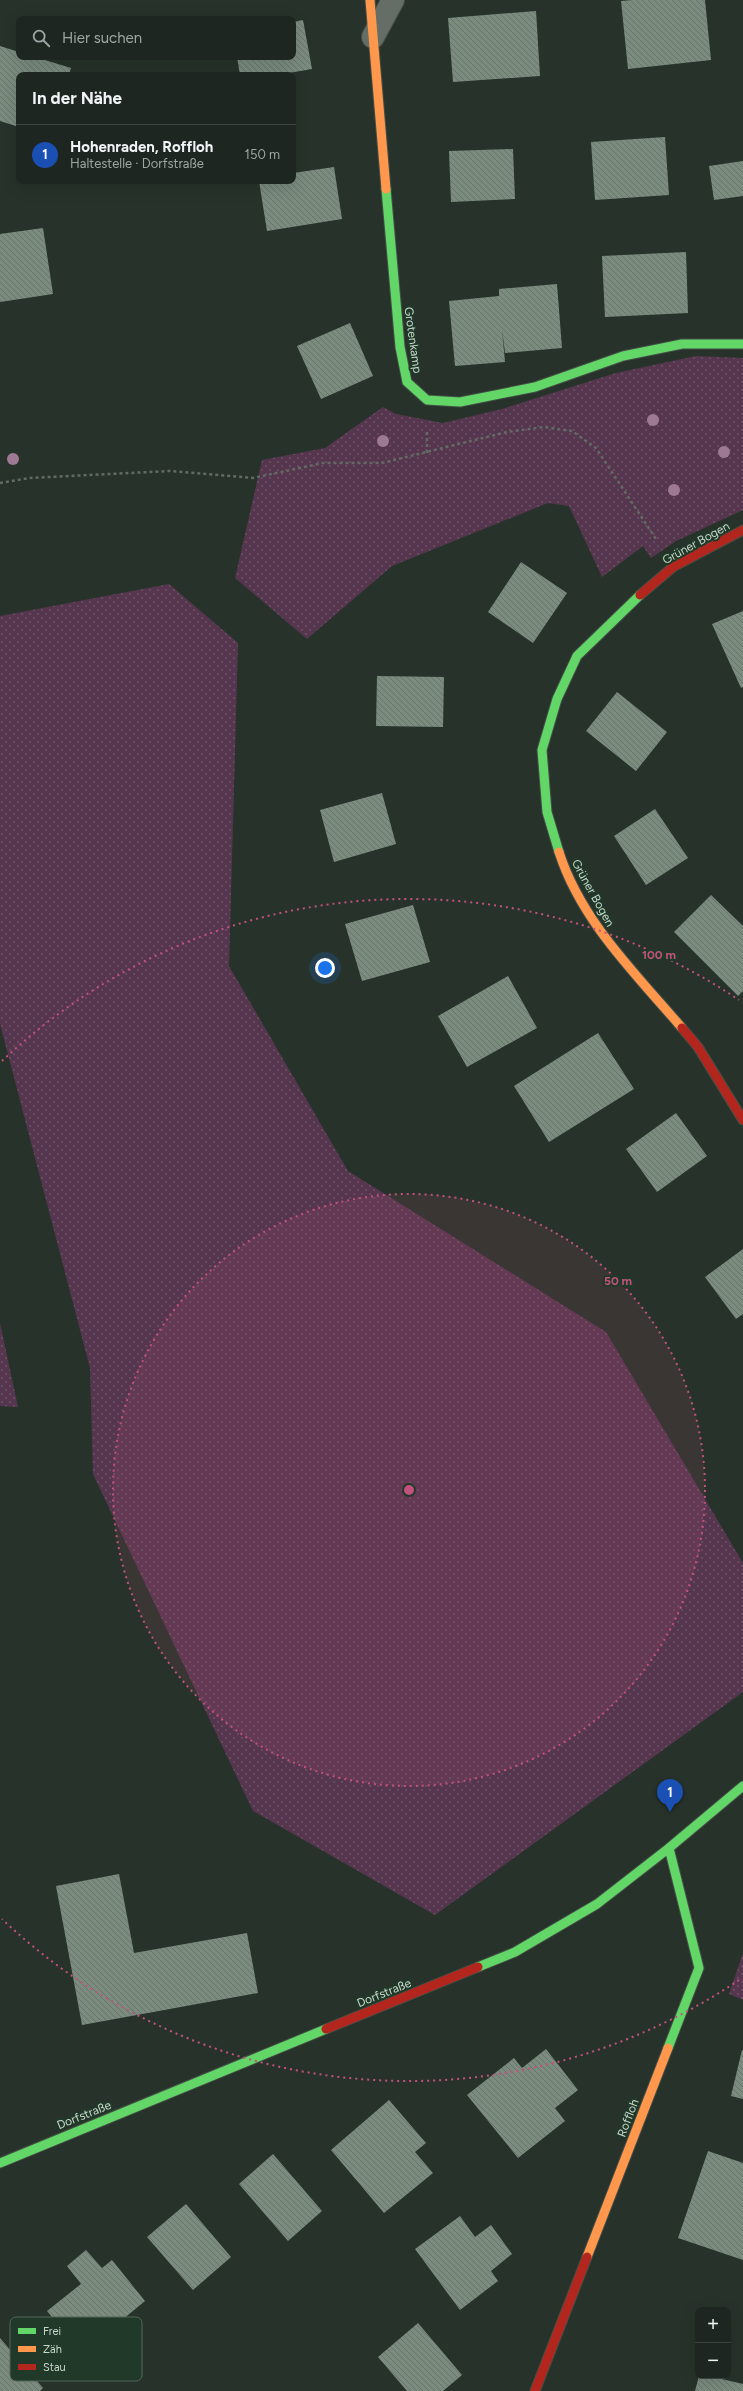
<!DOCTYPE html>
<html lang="de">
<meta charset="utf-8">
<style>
:root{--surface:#1d2620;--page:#2a322d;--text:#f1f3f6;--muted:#a0a5a5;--line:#3b433e;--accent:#8c9099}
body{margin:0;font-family:Figtree,sans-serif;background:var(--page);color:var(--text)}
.controls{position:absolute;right:12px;bottom:12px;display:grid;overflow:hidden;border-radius:8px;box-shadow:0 4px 16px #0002}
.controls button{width:36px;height:36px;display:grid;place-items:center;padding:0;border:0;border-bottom:1px solid var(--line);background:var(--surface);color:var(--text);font:20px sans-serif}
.you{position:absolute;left:325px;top:968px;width:14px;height:14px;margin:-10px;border:3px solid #fff;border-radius:50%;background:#1a73e8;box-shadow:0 0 0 6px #1a73e833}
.badge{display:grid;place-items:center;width:26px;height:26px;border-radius:50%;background:var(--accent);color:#fff;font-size:13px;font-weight:700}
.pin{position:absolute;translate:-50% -33px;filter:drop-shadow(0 1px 2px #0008)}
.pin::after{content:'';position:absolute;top:21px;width:14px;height:12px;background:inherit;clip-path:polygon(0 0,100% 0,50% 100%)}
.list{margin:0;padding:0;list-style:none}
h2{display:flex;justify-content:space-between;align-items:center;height:52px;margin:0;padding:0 16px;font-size:17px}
h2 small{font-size:13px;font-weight:400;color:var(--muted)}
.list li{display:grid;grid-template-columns:26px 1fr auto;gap:12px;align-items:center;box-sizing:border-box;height:60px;padding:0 16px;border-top:1px solid var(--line)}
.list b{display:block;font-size:15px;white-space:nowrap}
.list p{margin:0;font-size:13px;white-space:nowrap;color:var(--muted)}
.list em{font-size:13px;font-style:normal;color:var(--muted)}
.icon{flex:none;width:22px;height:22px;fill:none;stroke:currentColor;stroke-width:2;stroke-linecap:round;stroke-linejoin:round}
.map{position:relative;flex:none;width:743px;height:2391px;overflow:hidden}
.search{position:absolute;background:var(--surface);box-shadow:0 4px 16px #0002;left:16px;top:16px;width:280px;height:44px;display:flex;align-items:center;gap:10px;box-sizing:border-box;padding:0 14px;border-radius:8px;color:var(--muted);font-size:15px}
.panel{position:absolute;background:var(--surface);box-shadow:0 4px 16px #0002;left:16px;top:72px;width:280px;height:112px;border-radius:8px}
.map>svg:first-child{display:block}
.grass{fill:url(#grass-dots)}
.building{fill:url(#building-back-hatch)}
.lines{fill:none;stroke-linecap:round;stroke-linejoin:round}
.street-casing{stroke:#444f47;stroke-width:24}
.fast-casing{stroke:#444f47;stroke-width:11}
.slow-casing{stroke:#444f47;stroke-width:11}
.jam-casing{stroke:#444f47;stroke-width:11}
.path{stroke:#616a63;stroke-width:2.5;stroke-dasharray:3 3;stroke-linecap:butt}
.street{stroke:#646e67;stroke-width:22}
.fast{stroke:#63d668;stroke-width:9}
.slow{stroke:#ff974d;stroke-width:9}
.jam{stroke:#b3261e;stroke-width:9}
.tree{fill:#9d7993}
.ring{fill:none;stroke:#c4517d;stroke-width:2;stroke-dasharray:2 4}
.labels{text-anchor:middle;stroke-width:4;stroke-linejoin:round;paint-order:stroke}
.street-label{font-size:12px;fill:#c8d7cc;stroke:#213928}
.key{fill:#213928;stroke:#536859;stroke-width:1}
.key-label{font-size:11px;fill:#c8d7cc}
.centre{fill:#c4517d;stroke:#213928;stroke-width:2}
.ring-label{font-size:12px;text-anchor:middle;font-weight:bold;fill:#c4517d;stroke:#213928;stroke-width:4;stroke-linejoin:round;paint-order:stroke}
</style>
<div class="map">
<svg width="743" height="2391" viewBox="0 0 743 2391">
<defs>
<pattern id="grass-dots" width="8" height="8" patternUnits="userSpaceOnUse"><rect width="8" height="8" fill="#56364e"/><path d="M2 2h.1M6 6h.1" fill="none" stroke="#6d5266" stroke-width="1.8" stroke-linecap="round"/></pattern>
<pattern id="building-back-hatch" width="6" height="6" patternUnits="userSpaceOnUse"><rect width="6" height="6" fill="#7b8c7f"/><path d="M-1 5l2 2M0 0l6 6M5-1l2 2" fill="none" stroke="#68756b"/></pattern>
</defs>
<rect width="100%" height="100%" fill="#27332a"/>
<g class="grass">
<polygon points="696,356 743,358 743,510 676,541 651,558 643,546 602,577 569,506 548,503 392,566 307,639 235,578 262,460 325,448 383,407 396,414 443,423 502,409 616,373"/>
<polygon points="169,584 238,643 229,966 348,1171 606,1332 743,1563 743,1692 435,1915 253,1811 93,1474 90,1368 0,1024 0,616"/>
<polygon points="0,1323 18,1407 0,1406"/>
<polygon points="743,1953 743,2000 729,1994"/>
</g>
<g class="building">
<polygon points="632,0 705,0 711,60 628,69 621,1"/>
<polygon points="536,11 540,76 453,82 448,18"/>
<polygon points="303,20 312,69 277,75 240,75 237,57 293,57 293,22"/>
<polygon points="0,46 19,52 19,57 35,57 71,68 69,75 19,75 19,127 0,121"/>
<polygon points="665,137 669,195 595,200 591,142"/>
<polygon points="513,149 515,199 451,202 449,151"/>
<polygon points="743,161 743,196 714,200 709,166"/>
<polygon points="334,167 342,219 267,231 259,181 293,181 293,173"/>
<polygon points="43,228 53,294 0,302 0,234"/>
<polygon points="686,252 688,313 605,317 602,256"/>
<polygon points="557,284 562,348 505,353 502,329 505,362 455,366 449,301 499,296 499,289"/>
<polygon points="350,323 373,376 321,399 297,346"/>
<polygon points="521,562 567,593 533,643 488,612"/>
<polygon points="743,611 743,687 741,688 712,624"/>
<polygon points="377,676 444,677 443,727 376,726"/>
<polygon points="617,692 667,732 636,771 586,731"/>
<polygon points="382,793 396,844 334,862 320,810"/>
<polygon points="655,809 688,858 646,885 614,836"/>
<polygon points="711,895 743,926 743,991 738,996 674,932"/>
<polygon points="413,905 430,962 362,981 345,924"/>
<polygon points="508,976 537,1028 467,1067 438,1016"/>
<polygon points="598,1033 634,1089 549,1142 514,1086"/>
<polygon points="676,1113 707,1156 657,1192 626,1149"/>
<polygon points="743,1249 743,1314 736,1319 705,1277"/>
<polygon points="119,1874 134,1953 247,1933 258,1993 82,2025 56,1886"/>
<polygon points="546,2049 578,2090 555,2108 565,2121 518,2158 467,2095 514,2058 522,2068"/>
<polygon points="742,2050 743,2050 743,2099 731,2096"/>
<polygon points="389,2100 426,2143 415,2152 433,2173 384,2213 331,2150"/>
<polygon points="708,2151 743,2163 743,2260 678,2238"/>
<polygon points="273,2154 322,2211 288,2241 239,2184"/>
<polygon points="186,2204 231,2257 193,2290 147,2237"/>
<polygon points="460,2216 475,2237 491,2225 512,2254 491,2271 498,2281 460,2310 415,2249"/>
<polygon points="86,2250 102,2268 112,2260 145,2301 82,2353 47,2311 81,2284 67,2266"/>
<polygon points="418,2323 462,2375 443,2391 407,2391 378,2357"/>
<polygon points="0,2338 43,2388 40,2391 0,2391"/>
<polygon points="699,2376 709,2376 743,2384 743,2391 695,2391"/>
</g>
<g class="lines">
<g class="street-casing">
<polyline id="street" points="373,37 393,0"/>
</g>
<g class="fast-casing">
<g id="fast">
<polyline points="386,189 400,347 407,382 427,400 460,402 535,387 623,356 682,344 743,344"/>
<polyline points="559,852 547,812 542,750 557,699 577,656 640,595"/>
<polyline points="478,1967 515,1952 597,1904 669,1848 743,1786"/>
<polyline points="668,2048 699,1968 669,1848"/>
<polyline points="0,2163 326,2029"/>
</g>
</g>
<g class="slow-casing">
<g id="slow">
<polyline points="370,0 386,189"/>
<path d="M559 852C581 921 636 974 682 1028"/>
<polyline points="587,2257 668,2048"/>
</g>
</g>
<g class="jam-casing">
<g id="jam">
<polyline points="640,595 673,567 743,530"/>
<polyline points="682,1028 698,1047 743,1120"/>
<polyline points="326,2029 478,1967"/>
<polyline points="535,2391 587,2257"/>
</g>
</g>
<g class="path">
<polyline points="427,453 427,431"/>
<polyline points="0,483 30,478 169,471 253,478 323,463 382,463 507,432 544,427 572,431 596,448 656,539"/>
</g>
<use href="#street" class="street"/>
<use href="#fast" class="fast"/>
<use href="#slow" class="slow"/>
<use href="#jam" class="jam"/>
</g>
<g class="tree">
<circle cx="653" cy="420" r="6"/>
<circle cx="383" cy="441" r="6"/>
<circle cx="724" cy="452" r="6"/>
<circle cx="13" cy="459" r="6"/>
<circle cx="674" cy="490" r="6"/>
</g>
<circle cx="409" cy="1490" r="296" fill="#c4517d" fill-opacity=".12"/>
<g class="ring">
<circle cx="409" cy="1490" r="296"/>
<path d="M739 1980A591 591 0 0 1 2 1919M2 1061A591 591 0 0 1 739 1000"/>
</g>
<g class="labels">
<g class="street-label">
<text transform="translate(413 340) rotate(82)" y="4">Grotenkamp</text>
<text transform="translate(696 543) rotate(-29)" y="4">Grüner Bogen</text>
<text transform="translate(593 893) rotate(61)" y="4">Grüner Bogen</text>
<text transform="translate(384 1993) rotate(-22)" y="4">Dorfstraße</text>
<text transform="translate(84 2115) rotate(-22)" y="4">Dorfstraße</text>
<text transform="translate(628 2118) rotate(-69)" y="4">Roffloh</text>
</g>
</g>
<rect x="10" y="2317" width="132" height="64" rx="6" class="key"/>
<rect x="18" y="2328" width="18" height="6" fill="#63d668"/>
<rect x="18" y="2346" width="18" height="6" fill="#ff974d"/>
<rect x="18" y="2364" width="18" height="6" fill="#b3261e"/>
<g class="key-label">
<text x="43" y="2335">Frei</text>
<text x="43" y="2353">Zäh</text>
<text x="43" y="2371">Stau</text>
</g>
<circle cx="409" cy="1490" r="6" class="centre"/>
<g class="ring-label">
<text x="659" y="959">100 m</text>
<text x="618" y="1285">50 m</text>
</g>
</svg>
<div class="controls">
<button>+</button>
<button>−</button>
</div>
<div class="you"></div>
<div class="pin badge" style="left:670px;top:1812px;background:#1a4fb4">1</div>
<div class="search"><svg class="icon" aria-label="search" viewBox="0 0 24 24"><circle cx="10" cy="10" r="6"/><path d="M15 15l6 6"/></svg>Hier suchen</div>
<section class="panel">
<h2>In der Nähe<small></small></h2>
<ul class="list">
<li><span class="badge" style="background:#1a4fb4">1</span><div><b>Hohenraden, Roffloh</b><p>Haltestelle · Dorfstraße</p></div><em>150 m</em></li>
</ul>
</section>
</div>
